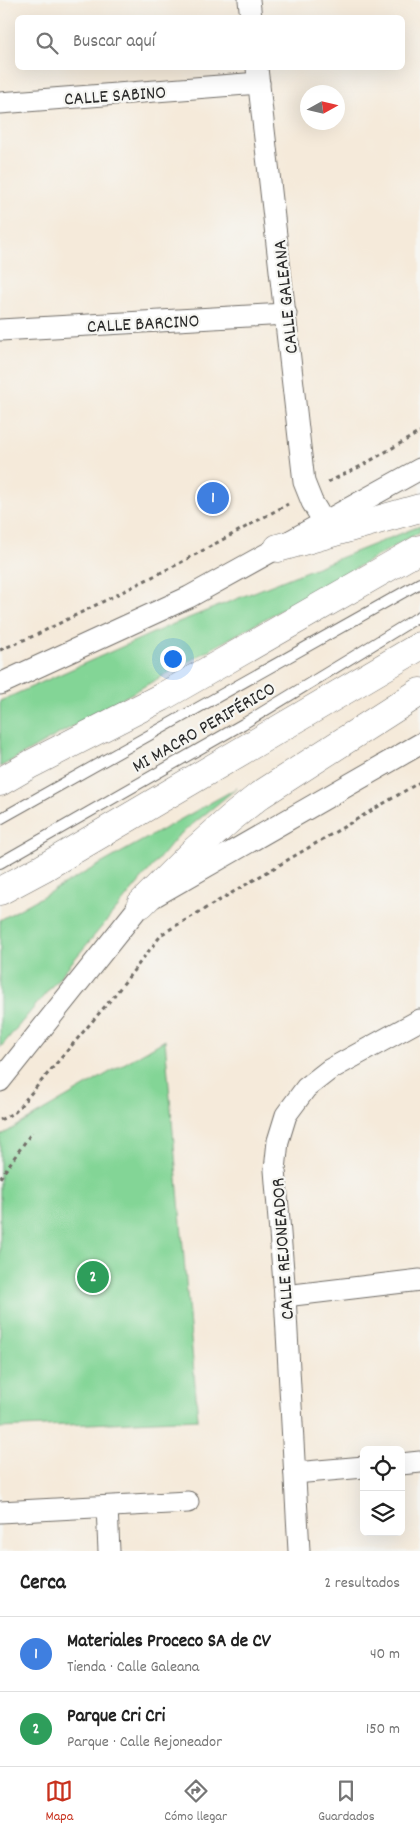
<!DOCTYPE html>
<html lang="es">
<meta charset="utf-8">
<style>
:root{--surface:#fff;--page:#f6f6f6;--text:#222;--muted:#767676;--line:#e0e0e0;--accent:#c8321e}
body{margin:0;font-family:Dekko,sans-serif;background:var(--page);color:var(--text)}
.controls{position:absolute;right:15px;bottom:15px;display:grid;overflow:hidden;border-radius:8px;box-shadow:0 5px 20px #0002}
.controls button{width:45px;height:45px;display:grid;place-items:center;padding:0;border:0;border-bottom:1px solid var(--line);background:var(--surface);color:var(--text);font:25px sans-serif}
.compass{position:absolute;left:300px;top:85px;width:45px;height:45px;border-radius:50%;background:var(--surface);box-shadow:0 5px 20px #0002;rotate:82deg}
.you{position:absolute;left:172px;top:658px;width:18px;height:18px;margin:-12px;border:4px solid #fff;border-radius:50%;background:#1a73e8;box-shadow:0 0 0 8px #1a73e833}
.badge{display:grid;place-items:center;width:32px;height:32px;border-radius:50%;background:var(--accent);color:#fff;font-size:16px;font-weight:700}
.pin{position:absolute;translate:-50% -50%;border:2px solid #fff;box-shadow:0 1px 5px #0006}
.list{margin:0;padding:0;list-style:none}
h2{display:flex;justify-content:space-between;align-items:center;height:65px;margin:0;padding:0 20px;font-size:21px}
h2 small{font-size:16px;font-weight:400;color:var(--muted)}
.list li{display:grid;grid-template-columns:32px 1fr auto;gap:15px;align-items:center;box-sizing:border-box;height:75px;padding:0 20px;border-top:1px solid var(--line)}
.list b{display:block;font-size:19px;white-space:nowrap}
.list p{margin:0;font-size:16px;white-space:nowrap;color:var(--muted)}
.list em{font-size:16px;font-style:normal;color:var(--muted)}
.icon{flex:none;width:28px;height:28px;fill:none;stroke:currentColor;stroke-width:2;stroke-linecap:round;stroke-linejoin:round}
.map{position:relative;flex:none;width:420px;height:1551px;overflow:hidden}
.search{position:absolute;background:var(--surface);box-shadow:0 5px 20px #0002;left:15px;right:15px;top:15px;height:55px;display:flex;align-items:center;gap:12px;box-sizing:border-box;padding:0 18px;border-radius:8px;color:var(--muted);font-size:19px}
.sheet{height:215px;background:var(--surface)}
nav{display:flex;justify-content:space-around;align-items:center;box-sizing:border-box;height:70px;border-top:1px solid var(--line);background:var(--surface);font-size:14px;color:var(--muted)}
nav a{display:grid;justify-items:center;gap:2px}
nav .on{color:var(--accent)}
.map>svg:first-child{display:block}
.green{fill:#83d596;stroke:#578060}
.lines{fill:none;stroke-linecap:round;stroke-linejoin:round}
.service-casing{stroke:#726e68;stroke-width:12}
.minor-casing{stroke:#726e68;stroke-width:23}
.trunk-casing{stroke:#726e68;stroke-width:29}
.path{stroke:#726e68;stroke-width:3;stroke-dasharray:4 4;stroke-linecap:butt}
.service{stroke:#fff;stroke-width:10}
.minor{stroke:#fff;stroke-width:21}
.trunk{stroke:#fff;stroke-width:28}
.labels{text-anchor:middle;stroke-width:4.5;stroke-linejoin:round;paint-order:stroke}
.street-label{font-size:19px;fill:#2b2b2b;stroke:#f6f6f2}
</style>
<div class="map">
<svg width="420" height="1551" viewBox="0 0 420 1551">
<rect width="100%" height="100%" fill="#f6f6f2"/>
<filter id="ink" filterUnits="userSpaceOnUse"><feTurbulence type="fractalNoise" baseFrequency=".02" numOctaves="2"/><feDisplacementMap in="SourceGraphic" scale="10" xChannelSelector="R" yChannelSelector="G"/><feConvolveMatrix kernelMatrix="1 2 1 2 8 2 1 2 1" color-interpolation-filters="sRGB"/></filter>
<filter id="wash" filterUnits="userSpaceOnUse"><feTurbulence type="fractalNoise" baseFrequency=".0096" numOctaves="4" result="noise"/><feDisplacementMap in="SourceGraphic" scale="20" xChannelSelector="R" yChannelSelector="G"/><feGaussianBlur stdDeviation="1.12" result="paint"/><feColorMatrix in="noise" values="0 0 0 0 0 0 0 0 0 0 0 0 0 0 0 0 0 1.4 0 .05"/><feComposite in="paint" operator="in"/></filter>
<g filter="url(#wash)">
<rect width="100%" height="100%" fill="#f5eada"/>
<g class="green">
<polygon points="420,526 420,532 0,767 0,701 171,625"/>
<polygon points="237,788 177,837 0,1048 0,920"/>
<polygon points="165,1040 198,1419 0,1428 0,1136"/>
</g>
</g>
<g filter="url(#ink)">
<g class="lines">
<g class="service-casing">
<g id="service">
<polyline points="0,819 420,583"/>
<polyline points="0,863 243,724 420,616"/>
</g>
</g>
<g class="minor-casing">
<g id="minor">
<polyline points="249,0 251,18"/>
<polyline points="257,68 304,482 312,502 324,522"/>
<polyline points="0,103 259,83"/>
<polyline points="0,330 286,314"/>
<polyline points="0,684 189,597 420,469"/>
<polyline points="0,1081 141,904 420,744"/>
<polyline points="285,1296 420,1280"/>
<polyline points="401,1464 420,1462"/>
<polyline points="295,1473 364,1467"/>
<polyline points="107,1507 109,1551"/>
<polyline points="0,1512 188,1502"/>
<polyline points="299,1551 285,1296 275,1170 278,1141 286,1115 306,1088 329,1070 420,1020"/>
</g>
</g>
<g class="trunk-casing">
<g id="trunk">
<polyline points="278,548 420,508"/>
<polyline points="0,782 31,764 162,697 420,549"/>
<polyline points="0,891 43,868 420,646"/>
<polyline points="141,904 192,853 230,819 260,795 420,692"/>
</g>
</g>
<g class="path">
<polyline points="328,482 361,466 420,432"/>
<polyline points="0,650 38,634 178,564 288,504"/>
<polyline points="0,1120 15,1112 113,997 162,934 420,782"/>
<polyline points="0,1178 32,1132"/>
</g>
<use href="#service" class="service"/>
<use href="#minor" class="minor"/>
<use href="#trunk" class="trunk"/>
</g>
</g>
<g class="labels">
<g class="street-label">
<text transform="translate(115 94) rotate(-4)" y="7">CALLE SABINO</text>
<text transform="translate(284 297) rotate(-96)" y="7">CALLE GALEANA</text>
<text transform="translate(143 322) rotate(-3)" y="7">CALLE BARCINO</text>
<text transform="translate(203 726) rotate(-30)" y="7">MI MACRO PERIFÉRICO</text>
<text transform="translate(281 1249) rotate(-94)" y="7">CALLE REJONEADOR</text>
</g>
</g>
</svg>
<div class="controls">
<button><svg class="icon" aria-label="locate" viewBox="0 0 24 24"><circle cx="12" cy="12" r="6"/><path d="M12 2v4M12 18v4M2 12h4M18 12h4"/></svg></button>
<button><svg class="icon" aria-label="layers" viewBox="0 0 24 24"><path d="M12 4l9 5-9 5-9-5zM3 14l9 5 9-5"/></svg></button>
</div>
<svg class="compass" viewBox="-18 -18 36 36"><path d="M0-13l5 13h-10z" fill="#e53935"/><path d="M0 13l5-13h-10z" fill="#767676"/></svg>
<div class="you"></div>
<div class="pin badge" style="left:213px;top:498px;background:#3f7fe0">1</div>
<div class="pin badge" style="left:93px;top:1277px;background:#2e9e5b">2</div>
<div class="search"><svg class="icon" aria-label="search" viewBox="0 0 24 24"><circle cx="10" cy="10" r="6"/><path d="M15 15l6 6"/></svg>Buscar aquí</div>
</div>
<section class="sheet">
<h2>Cerca<small>2 resultados</small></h2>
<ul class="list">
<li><span class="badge" style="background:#3f7fe0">1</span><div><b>Materiales Proceco SA de CV</b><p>Tienda · Calle Galeana</p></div><em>40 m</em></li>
<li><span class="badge" style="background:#2e9e5b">2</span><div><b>Parque Cri Cri</b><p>Parque · Calle Rejoneador</p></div><em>150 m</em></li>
</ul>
</section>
<nav>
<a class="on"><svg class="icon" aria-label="map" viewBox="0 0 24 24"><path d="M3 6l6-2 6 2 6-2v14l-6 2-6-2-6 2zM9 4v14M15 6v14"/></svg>Mapa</a>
<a><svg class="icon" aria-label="directions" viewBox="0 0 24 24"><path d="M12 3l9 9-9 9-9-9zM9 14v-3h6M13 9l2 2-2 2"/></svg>Cómo llegar</a>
<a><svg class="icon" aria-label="saved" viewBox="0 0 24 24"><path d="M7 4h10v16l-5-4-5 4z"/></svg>Guardados</a>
</nav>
